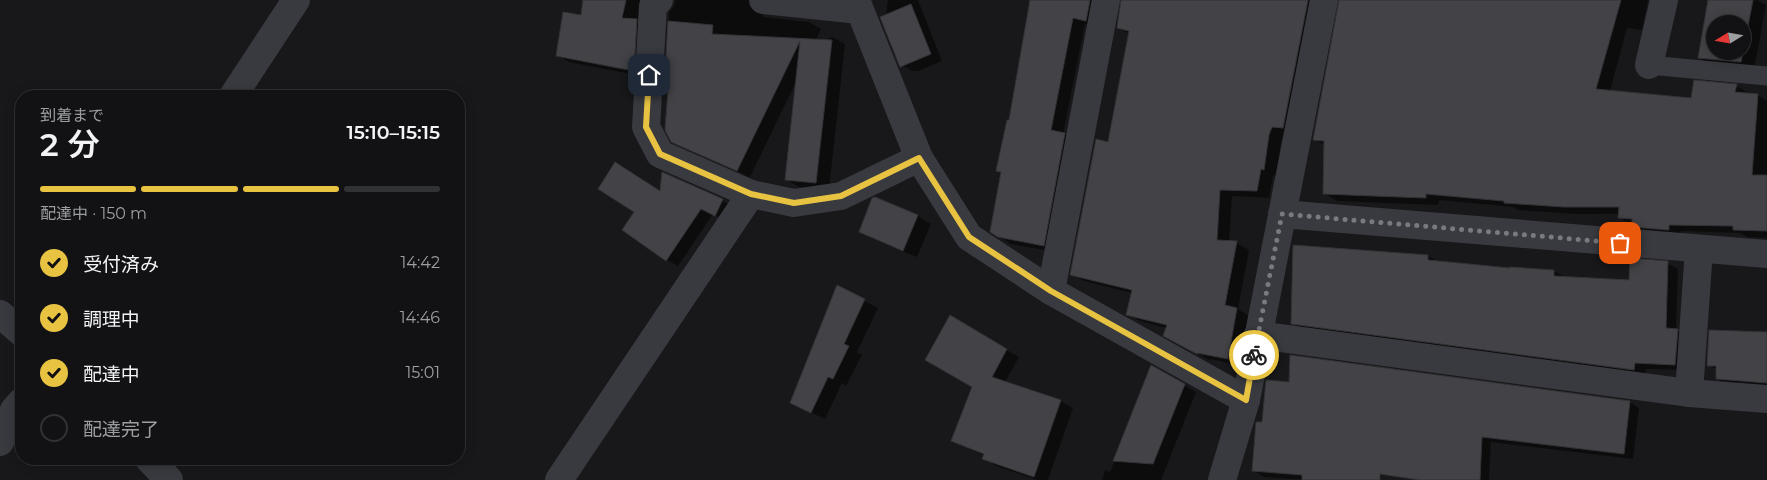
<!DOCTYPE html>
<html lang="ja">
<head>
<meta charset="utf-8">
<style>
  :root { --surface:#121214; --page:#1b1b1d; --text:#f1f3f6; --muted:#9c9ea0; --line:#313234; --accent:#e8c342 }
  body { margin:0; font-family:Montserrat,"Noto Sans JP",sans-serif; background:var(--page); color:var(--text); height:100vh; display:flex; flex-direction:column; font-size:19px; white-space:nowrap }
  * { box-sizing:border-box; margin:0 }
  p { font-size:16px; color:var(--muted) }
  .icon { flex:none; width:28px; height:28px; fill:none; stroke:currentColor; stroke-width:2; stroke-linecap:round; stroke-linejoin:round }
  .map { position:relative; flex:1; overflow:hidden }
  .side { position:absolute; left:15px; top:90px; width:450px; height:375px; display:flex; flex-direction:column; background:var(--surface); border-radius:20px; box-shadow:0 2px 12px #0003,0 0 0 1px var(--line) }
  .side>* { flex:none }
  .needle { width:32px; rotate:259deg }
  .fabs { position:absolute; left:1706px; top:15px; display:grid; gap:10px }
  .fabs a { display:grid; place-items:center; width:45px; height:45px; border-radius:50%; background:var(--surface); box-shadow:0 2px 12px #0003,0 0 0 1px var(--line); font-size:25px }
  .pin { position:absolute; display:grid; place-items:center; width:42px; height:42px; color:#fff; margin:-21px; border-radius:10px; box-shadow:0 2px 8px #0006 }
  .courier { position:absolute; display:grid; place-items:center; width:50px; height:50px; margin:-25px; border:4px solid #e8c342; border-radius:50%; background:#fff; color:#222; box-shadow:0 1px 6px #0007 }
  .overview em { font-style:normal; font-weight:600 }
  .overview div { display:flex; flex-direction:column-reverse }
  .overview { display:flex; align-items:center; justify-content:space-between; height:85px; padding:0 25px }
  h1 { font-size:32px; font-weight:600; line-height:38px }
  .bar { display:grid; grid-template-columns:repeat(4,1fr); gap:8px 5px; align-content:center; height:60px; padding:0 25px }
  .bar i { height:6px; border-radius:4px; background:var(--line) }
  .bar .on { background:var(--accent) }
  .bar p { grid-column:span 4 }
  ol { padding:0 25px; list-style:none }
  li { display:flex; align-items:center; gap:15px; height:55px }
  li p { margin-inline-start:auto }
  li .icon { padding:5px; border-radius:50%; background:var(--accent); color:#111; stroke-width:4 }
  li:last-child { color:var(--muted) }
  li i { width:28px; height:28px; border:2px solid var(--line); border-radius:50% }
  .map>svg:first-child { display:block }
</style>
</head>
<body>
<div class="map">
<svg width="1767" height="480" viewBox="0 0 1767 480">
  <rect width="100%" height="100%" fill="#18181a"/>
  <!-- shadow -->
  <g fill="#0007" fill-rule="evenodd">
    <path d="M585,0H657L646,77L569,62L557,55L582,17Z"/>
    <path d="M675,0H762L760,5L763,17L809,22L821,29L814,44L832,37L845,44L829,190L799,187L786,179L797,80L750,177L685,148L672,141L670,77L666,75L669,13L675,4Z"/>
    <path d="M888,0H918L942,61L918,71H912L900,64L886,15Z"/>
    <path d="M1035,0H1105L1098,27L1085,24L1063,134L1077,141L1056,252L1011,244L998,236L1002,173L998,170L1010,122Z"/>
    <path d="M1122,0H1317L1295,135L1284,133L1281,143L1276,176L1273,175L1269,198L1232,196L1229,242L1237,243L1249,250L1238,309L1249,316L1240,365L1210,359L1209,360L1164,335L1167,328L1140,321L1127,314L1132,293L1084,281L1071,274L1109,143L1130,34L1118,28Z"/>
    <path d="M1340,0H1648L1642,30L1627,28L1610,91L1692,99L1736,86L1749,93L1748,95H1758L1767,101V238L1747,237L1740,233L1681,231V237L1646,234L1619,217L1620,214H1577L1518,210L1513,207L1439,200L1438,205L1337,201L1324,193L1326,146L1314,139Z"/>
    <path d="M1710,0H1757L1766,5L1754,69L1712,65L1699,58ZM1715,24H1742V51H1715Z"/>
    <path d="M663,174L733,206L726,221L713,214L678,266L667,260Z"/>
    <path d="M875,198L918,216L931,224L917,257L873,239L860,231Z"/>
    <path d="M1428,256L1439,262L1511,270L1554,271L1565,277L1631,281L1667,263L1678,269L1676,330L1688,336L1686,370L1646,369L1645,375L1303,329L1292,323Z"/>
    <path d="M838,287L878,308L857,352L862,355L846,386L842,383L825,419L791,403Z"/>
    <path d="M950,317L1019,357L1005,382L1060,401L1073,408L1048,480H1037L996,466L984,458L985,456L952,440L974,386Z"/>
    <path d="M1767,333V389L1730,386L1717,379V370L1708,365Z"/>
    <path d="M1152,367L1196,392L1161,480H1102L1105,470L1110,472Z"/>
    <path d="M1393,375L1381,480H1307L1264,477L1253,470L1263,424L1291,383Z"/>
    <path d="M1432,375L1630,402L1639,408L1633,459L1491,442L1489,480H1424Z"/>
  </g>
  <!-- building -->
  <g fill="#434347" stroke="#333236" fill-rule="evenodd">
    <path d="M583,0H626L622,18L637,19L634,71L556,56L563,12L581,15Z"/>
    <path d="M1030,0H1090L1086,21L1073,18L1051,130L1065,133L1044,246L998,237L990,232L1001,172L996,171L1007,120H1009Z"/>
    <path d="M1121,0H1308L1283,128L1272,127L1269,135L1264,170L1261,169L1257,191L1220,190L1217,240L1237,241L1225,305L1237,308L1228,359L1197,353V354L1163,336L1167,325L1126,315L1132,290L1070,275L1096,139L1108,142L1129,31L1117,28Z"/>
    <path d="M1339,0H1621L1596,89L1691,98L1694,80L1737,84L1735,92L1758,94L1752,175H1767V231L1733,230V226L1669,225V230L1632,227V219L1618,218L1619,207H1564L1504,203V201L1426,194V198L1323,194L1324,141L1313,140Z"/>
    <path d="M1708,0H1753L1741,62L1698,58ZM1715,24H1742V51H1715Z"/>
    <path d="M911,4L931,54L900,67L880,17Z"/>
    <path d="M668,21L713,25L712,34L832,40L816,183L785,180L800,41L737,171L671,142L665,130L669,76L665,75Z"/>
    <path d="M615,162L660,191L662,172L723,199L715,216L701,209L666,261L622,230L634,212L598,189Z"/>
    <path d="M875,197L918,215L903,251L859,232L872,198Z"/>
    <path d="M1293,245L1428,255V260L1510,268V267L1554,270V276L1629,280L1630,258L1668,261L1666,328L1678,329L1675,365L1635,363L1634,370L1291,324Z"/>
    <path d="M837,285L865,299L844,344L849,346L833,379L828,377L811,413L790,403Z"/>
    <path d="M950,315L1007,349L992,377L1061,400L1034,477L982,459L984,454L951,441L972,387L925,360Z"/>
    <path d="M1709,330L1767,332V383L1716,379V366H1707Z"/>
    <path d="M1290,355L1630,401L1624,454L1482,437L1480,480H1420L1380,474V480H1302V475L1252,471L1256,422H1262L1266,380L1289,382Z"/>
    <path d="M1151,365L1185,384L1153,464L1113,461Z"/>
  </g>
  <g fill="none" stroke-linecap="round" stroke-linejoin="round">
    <!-- service -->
    <path stroke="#393a3f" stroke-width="19" d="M1649,65L1767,76"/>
    <!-- minor -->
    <g stroke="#393a3f" stroke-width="28">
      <path d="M659,0L653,6L646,127L660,154L751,194"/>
      <path d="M763,0L860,10"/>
      <path d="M856,0L919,158L969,237L1051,291L1246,400L1324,0"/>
      <path d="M1649,65L1664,0"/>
      <path d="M233,96L296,0"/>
      <path d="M1282,214L1767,254"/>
      <path d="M1051,291L1106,0"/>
      <path d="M0,314L21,332"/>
      <path d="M1258,335L1689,393L1767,399"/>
      <path d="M1689,393L1699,249"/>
      <path d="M0,442L14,410L21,402"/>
      <path d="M149,459L169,480"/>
      <path d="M559,480L751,194L794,203L841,196L919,158"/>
      <path d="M1222,480L1246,400"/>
    </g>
  </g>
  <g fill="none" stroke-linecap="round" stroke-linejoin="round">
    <!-- done -->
    <path stroke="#787a81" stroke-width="5" stroke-dasharray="0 9" d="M1254,355L1282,214L1620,243"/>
    <!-- route -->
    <path stroke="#e8c342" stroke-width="6" d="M649,75L646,127L660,154L751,194L794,203L841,196L919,158L969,237L1051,291L1246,400L1254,355"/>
  </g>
</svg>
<div class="fabs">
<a><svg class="needle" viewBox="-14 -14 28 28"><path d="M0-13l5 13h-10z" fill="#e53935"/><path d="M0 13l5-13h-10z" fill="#9c9ea0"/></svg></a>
</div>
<div class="pin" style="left:1620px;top:243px;background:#ea580c"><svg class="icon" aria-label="bag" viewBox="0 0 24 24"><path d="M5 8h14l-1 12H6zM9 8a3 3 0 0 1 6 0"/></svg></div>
<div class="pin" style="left:649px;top:75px;background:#1f2937"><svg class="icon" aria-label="home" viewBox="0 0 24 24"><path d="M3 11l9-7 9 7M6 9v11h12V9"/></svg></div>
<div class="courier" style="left:1254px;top:355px"><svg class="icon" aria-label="bike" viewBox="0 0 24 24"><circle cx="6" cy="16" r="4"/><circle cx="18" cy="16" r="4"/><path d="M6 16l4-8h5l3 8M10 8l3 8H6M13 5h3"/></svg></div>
<section class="side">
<div class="overview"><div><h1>2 分</h1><p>到着まで</p></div><em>15:10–15:15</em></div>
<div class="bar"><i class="on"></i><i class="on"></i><i class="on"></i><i></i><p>配達中 · 150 m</p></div>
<ol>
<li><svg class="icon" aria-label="check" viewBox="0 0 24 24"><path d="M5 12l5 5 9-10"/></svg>受付済み<p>14:42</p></li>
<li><svg class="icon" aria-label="check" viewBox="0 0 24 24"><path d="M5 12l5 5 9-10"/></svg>調理中<p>14:46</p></li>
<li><svg class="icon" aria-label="check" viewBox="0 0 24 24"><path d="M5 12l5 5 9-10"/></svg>配達中<p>15:01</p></li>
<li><i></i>配達完了</li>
</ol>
</section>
</div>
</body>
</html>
